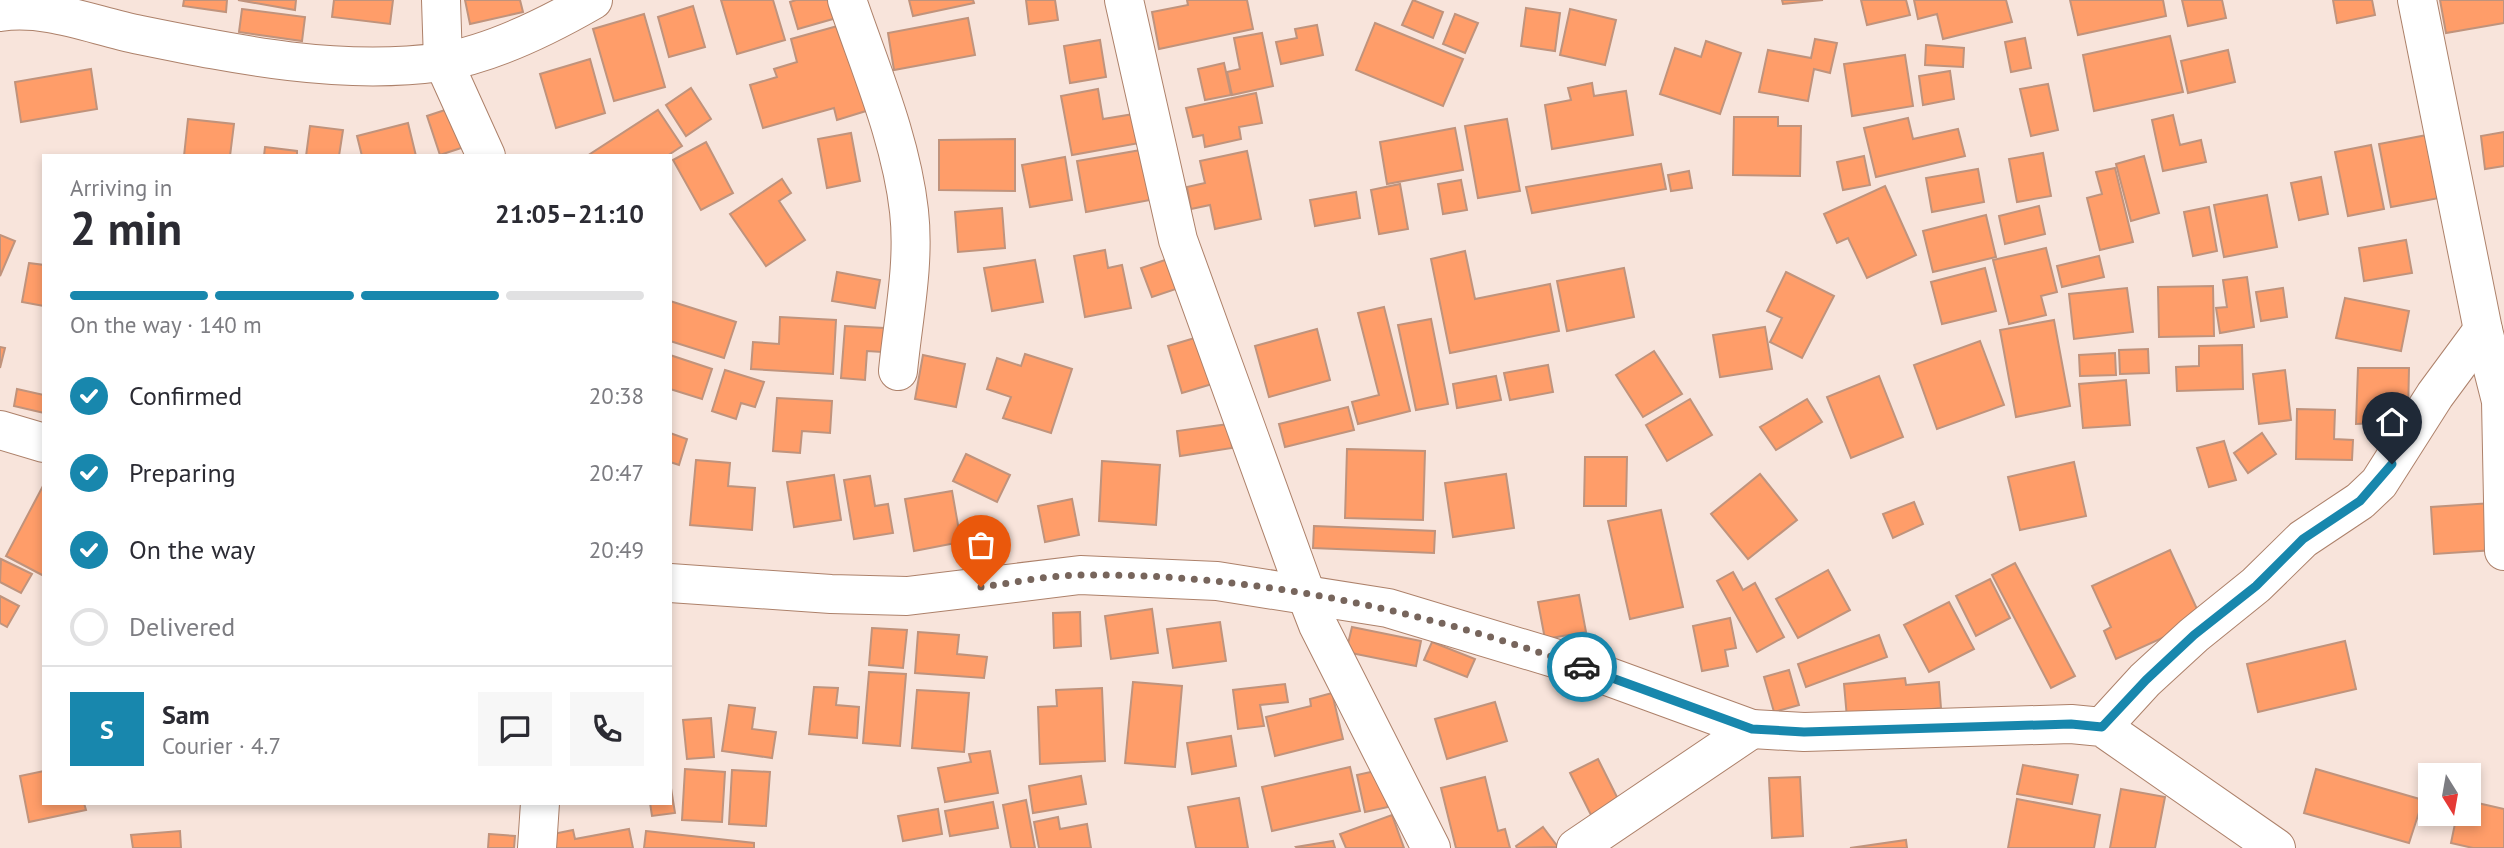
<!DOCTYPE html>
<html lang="en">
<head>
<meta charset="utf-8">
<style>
  :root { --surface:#fff; --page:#f7f7f7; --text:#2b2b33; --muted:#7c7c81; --line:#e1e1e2; --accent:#1887ad }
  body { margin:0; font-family:"PT Sans",sans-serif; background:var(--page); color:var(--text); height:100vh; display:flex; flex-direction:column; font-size:26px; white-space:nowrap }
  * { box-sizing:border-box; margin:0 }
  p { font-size:23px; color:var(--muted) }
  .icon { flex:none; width:38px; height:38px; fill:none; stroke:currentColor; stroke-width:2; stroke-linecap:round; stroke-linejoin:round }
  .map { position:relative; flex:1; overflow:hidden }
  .drawer { position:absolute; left:42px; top:154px; width:630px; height:651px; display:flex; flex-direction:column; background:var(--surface); border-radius:0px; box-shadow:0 4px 10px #0003 }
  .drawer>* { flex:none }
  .needle { width:46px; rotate:169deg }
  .controls { position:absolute; left:2418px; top:763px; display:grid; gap:14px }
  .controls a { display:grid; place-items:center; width:63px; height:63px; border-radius:0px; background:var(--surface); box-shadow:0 4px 10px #0003; font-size:35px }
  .pin { position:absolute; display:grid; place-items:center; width:60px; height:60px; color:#fff; margin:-72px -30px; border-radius:50% 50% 50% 0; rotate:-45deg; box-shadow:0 0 7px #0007 }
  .pin .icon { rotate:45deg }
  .courier { position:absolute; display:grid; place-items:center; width:70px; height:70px; margin:-35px; border:5px solid #1887ad; border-radius:50%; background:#fff; color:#222; box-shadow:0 2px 9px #0007 }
  .headline em { font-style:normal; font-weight:600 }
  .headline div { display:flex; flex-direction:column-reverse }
  .headline { display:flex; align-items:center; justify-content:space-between; height:119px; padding:0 28px }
  h1 { font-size:46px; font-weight:600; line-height:52px }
  .bar { display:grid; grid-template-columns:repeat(4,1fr); gap:10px 7px; align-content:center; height:84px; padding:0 28px }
  .bar i { height:9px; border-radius:5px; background:var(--line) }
  .bar .active { background:var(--accent) }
  .bar p { grid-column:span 4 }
  .line { display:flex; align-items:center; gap:18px; padding:0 28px; border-top:2px solid var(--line) }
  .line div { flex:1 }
  .round { display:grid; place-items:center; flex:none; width:74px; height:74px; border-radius:0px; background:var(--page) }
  ol { padding:0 28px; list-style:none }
  li { display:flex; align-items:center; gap:21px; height:77px }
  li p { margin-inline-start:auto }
  li .icon { padding:7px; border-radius:50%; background:var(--accent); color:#fff; stroke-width:4 }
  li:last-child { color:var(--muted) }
  li i { width:38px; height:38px; border:4px solid var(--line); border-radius:50% }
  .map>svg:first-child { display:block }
</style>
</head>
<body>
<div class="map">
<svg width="2504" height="848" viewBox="0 0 2504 848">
  <rect width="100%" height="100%" fill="#f8e4db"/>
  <!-- building -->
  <g fill="#ff9d69" stroke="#c0937c" stroke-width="2">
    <path d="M184,0H227L226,12L183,6Z"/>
    <path d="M238,0H296L295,10Z"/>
    <path d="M334,0H393L390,24L332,17Z"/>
    <path d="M465,0H520L523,12L470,24Z"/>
    <path d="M721,0H773L785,40L737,54Z"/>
    <path d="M796,0H835L840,17L798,29L790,2Z"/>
    <path d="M909,0H973L974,3L913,16Z"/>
    <path d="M1026,0H1055L1058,20L1029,24Z"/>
    <path d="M1187,0H1247L1253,29L1159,49L1152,12L1188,5Z"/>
    <path d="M1413,0L1443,12L1433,38L1402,25Z"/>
    <path d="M1782,0H1823L1783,4Z"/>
    <path d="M1861,0H1906L1910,15L1867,25Z"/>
    <path d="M1914,0H2006L2012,22L1943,39L1937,14L1918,19Z"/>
    <path d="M2070,0H2163L2166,16L2078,35Z"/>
    <path d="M2182,0H2222L2226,18L2188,26Z"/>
    <path d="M2333,0H2372L2375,15L2337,23Z"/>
    <path d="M2440,0H2504V23L2446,33Z"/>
    <path d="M693,6L705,47L669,57L658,17Z"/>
    <path d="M1526,8L1560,13L1555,51L1521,46Z"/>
    <path d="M242,9L305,17L302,41L239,32Z"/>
    <path d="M1570,9L1616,20L1605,65L1560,55Z"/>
    <path d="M644,14L665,87L614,101L593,29Z"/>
    <path d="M1455,14L1478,23L1465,53L1443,44Z"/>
    <path d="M968,18L975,55L894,70L888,33Z"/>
    <path d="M1375,23L1463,59L1443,106L1356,70Z"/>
    <path d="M841,25L866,111L837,120L834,108L763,128L750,85L777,77L774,69L797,62L791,39Z"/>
    <path d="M1317,25L1323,55L1281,64L1276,42L1297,38L1295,29Z"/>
    <path d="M1262,33L1273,86L1232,95L1227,72L1240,69L1234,38Z"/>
    <path d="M2170,36L2183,92L2094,111L2083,55Z"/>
    <path d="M2025,38L2031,68L2011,72L2005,42Z"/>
    <path d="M1815,39L1837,43L1830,73L1814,69L1808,101L1759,92L1768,50L1811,58Z"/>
    <path d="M1100,40L1106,77L1070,83L1064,46Z"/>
    <path d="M1706,41L1741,53L1720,114L1660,94L1675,48L1701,57Z"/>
    <path d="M1926,45L1964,48L1963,67L1925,65Z"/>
    <path d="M2228,50L2235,82L2188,93L2181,61Z"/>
    <path d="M1905,55L1913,106L1852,116L1844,64Z"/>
    <path d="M590,59L605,113L556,128L540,74Z"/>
    <path d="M1224,63L1231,95L1205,100L1198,69Z"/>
    <path d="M91,69L97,109L21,122L15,82Z"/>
    <path d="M1950,71L1954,99L1923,105L1919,76Z"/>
    <path d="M1592,83L1594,96L1626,91L1633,135L1552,149L1545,105L1571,100L1568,88Z"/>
    <path d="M2048,84L2058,130L2031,136L2020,89Z"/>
    <path d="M691,88L711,119L686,136L666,105Z"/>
    <path d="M1098,89L1103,119L1140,113L1145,142L1072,155L1061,96Z"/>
    <path d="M1256,93L1262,123L1239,127L1241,139L1205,147L1203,135L1193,137L1186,108Z"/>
    <path d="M451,108L464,147L440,155L427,116Z"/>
    <path d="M658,110L682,146L667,156H587Z"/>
    <path d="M2173,115L2180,145L2201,140L2206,162L2163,171L2152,120Z"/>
    <path d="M1734,117H1778V126H1801L1800,176L1733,175Z"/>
    <path d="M1908,118L1913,139L1958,129L1965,156L1876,177L1864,128Z"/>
    <path d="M188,119L234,124L230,156H184Z"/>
    <path d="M1507,119L1520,191L1478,198L1465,126Z"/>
    <path d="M408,123L416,156H362L357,136Z"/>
    <path d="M310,126L343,130L339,156H306Z"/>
    <path d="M1455,128L1463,170L1387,184L1380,142Z"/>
    <path d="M2504,132V166L2485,169L2481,136Z"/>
    <path d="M851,133L860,181L827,188L818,139Z"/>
    <path d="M2427,135L2439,198L2391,207L2379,144Z"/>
    <path d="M1015,139V191L939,190V140Z"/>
    <path d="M706,142L733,193L701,210L673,160Z"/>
    <path d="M2371,145L2384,209L2348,216L2335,152Z"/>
    <path d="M265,147L297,151V156H264Z"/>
    <path d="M1141,150L1150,200L1086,212L1077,161Z"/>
    <path d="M1247,151L1261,219L1215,229L1210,205L1191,209L1187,187L1205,183L1200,161Z"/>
    <path d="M2043,153L2051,196L2017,202L2009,159Z"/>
    <path d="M1864,156L1870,185L1843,190L1837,162Z"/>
    <path d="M2144,156L2159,213L2131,221L2116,164Z"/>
    <path d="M1065,157L1072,200L1030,207L1022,165Z"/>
    <path d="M1661,164L1666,189L1532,213L1526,187Z"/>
    <path d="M2115,168L2133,242L2100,250L2087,198L2102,194L2096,172Z"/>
    <path d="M1978,169L1984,202L1932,212L1926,178Z"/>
    <path d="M1689,171L1692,188L1671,191L1668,175Z"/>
    <path d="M2321,177L2328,214L2299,220L2291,183Z"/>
    <path d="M782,179L791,193L779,201L805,240L766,266L730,214Z"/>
    <path d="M1461,180L1467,210L1443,214L1438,184Z"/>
    <path d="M1400,184L1408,229L1379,234L1371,190Z"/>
    <path d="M1885,186L1916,255L1867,278L1848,238L1837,243L1824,214Z"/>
    <path d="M1356,192L1360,218L1315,226L1310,200Z"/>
    <path d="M2267,195L2277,247L2224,257L2214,205Z"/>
    <path d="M2039,206L2045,234L2005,244L1999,216Z"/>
    <path d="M2209,207L2217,251L2193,256L2184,212Z"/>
    <path d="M1002,208L1005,248L958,252L955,212Z"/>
    <path d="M1986,215L1996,257L1933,272L1923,231Z"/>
    <path d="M0,235L15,241L0,276Z"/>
    <path d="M2406,240L2412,273L2364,281L2359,248Z"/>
    <path d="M2046,248L2057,292L2041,296L2046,315L2009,324L1993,260Z"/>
    <path d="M1105,250L1108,268L1122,265L1131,308L1085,317L1074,256Z"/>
    <path d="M1465,251L1475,299L1550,284L1559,331L1450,353L1431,259Z"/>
    <path d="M2099,256L2104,277L2062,287L2057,266Z"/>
    <path d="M1168,259L1179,288L1152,297L1141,268Z"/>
    <path d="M1035,260L1043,302L992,311L984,268Z"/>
    <path d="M29,263L44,265V306L22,302Z"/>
    <path d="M1624,268L1634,317L1567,331L1557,281Z"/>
    <path d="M1985,268L1996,311L1942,324L1931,282Z"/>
    <path d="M837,272L880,280L875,308L832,301Z"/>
    <path d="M1786,272L1834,296L1802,358L1770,342L1782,318L1767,311Z"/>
    <path d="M2247,277L2254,327L2220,333L2216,308L2227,307L2223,280Z"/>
    <path d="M2213,286L2214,336L2159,337L2158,287Z"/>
    <path d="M2127,288L2133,332L2074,339L2069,294Z"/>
    <path d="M2283,288L2287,317L2261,321L2256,292Z"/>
    <path d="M2345,298L2409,311L2401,351L2336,338Z"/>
    <path d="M670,301L736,322L724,358L670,341Z"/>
    <path d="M1384,307L1410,411L1358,424L1352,402L1379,395L1358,313Z"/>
    <path d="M780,317L836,320L833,374L751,369L753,342L779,344Z"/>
    <path d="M1431,319L1448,404L1416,410L1398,325Z"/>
    <path d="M2054,320L2070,406L2016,417L2000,330Z"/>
    <path d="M845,326L884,328L882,352L867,351L865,380L841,378Z"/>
    <path d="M1765,327L1772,369L1720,377L1713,335Z"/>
    <path d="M1317,329L1330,380L1269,397L1255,346Z"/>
    <path d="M1198,337L1212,384L1182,393L1168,346Z"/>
    <path d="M1980,341L2004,405L1937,429L1914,365Z"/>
    <path d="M2242,345L2243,389L2177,391L2176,367L2199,366V346Z"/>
    <path d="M0,347L5,348L0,368Z"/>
    <path d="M2148,349L2149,373L2120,374L2119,350Z"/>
    <path d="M1654,351L1682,394L1643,417L1616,375Z"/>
    <path d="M2115,353L2116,375L2080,376L2079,355Z"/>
    <path d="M1025,354L1072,369L1051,433L1003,418L1011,397L987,389L997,358L1021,366Z"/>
    <path d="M670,355L712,369L702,399L670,389Z"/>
    <path d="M923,355L965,364L956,407L915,399Z"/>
    <path d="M1548,365L1553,392L1510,400L1504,373Z"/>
    <path d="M2358,368H2409L2408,415H2376V423L2356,424Z"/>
    <path d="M725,370L764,382L755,407L741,403L736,419L712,411Z"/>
    <path d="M2285,370L2291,420L2259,424L2253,374Z"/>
    <path d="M1496,376L1501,400L1457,408L1453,384Z"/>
    <path d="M1879,376L1903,437L1851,458L1827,397Z"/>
    <path d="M2126,380L2130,425L2083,428L2079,384Z"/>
    <path d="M17,389L44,395V413L14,406Z"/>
    <path d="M777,398L832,401L830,433L802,431L800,453L773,451Z"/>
    <path d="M1690,399L1712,435L1667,461L1646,425Z"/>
    <path d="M1807,399L1822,422L1776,450L1760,427Z"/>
    <path d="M1348,407L1354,430L1285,447L1279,424Z"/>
    <path d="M2297,409L2335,410L2334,439L2353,440L2352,460L2296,459Z"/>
    <path d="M1229,424L1232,448L1180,456L1177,431Z"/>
    <path d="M670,433L687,439L679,465L670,462Z"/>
    <path d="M2262,433L2276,454L2248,473L2234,453Z"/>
    <path d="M2224,441L2236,480L2209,487L2197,448Z"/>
    <path d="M1347,449L1425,451L1423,520L1345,518Z"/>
    <path d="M966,454L1010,475L997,502L953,481Z"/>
    <path d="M1585,457H1627L1626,506H1584Z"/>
    <path d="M696,460L730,463L728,486L755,488L752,530L690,525Z"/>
    <path d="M1102,461L1160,465L1156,525L1099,521Z"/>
    <path d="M2074,462L2086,516L2020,530L2008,477Z"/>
    <path d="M1506,474L1514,528L1453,537L1445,483Z"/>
    <path d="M1760,474L1797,520L1748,559L1711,514Z"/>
    <path d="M834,475L841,520L794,527L787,482Z"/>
    <path d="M870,476L875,506L888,504L893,533L854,539L844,480Z"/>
    <path d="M44,484V576L6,556Z"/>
    <path d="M952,491L961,542L914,551L905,499Z"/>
    <path d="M1072,499L1079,535L1045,542L1038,506Z"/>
    <path d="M1914,502L1923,524L1893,538L1883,514Z"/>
    <path d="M2492,503L2495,550L2434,554L2431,507Z"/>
    <path d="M1661,510L1683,607L1630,619L1608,521Z"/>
    <path d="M1314,526L1435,531L1434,553L1313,548Z"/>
    <path d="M2170,550L2202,620L2116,659L2104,631L2111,627L2092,586Z"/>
    <path d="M1,559L32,574L21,593L0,582Z"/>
    <path d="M2015,563L2075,676L2051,688L1992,575Z"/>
    <path d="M1828,570L1850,610L1798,638L1776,599Z"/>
    <path d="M1733,572L1743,590L1755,583L1784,637L1757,652L1717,581Z"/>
    <path d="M1990,579L2010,618L1976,636L1956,596Z"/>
    <path d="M1579,595L1586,632L1545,639L1538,602Z"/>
    <path d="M0,596L19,606L7,627L0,623Z"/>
    <path d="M1949,602L1974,649L1929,672L1904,625Z"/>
    <path d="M1152,609L1158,653L1111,659L1105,616Z"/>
    <path d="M1080,612L1081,646L1054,648L1053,613Z"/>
    <path d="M1730,618L1736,648L1725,650L1728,666L1702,671L1693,626Z"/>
    <path d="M1220,622L1226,661L1173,668L1167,629Z"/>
    <path d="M1352,627L1421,641L1416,666L1346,652Z"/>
    <path d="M872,628L907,630L903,668L869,665Z"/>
    <path d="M918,632L959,635L957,654L987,657L984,678L915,673Z"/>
    <path d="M1879,635L1887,657L1806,687L1798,664Z"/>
    <path d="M2345,641L2356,689L2258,712L2247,664Z"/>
    <path d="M1432,642L1475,659L1467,677L1424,660Z"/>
    <path d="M1789,670L1799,705L1774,712L1764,677Z"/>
    <path d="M869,672L906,674L900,746L863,743Z"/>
    <path d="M1905,678L1906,685L1939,682L1941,708L1847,718L1844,684Z"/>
    <path d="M1133,682L1182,686L1175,767L1125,763Z"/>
    <path d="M1285,684L1288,702L1260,705L1264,726L1238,729L1233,690Z"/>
    <path d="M814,687L838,688L836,705L859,707L857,738L809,734Z"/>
    <path d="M1102,688L1105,761L1040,764L1038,707L1057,706L1056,690Z"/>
    <path d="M917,690L969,693L964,752L912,748Z"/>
    <path d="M1332,693L1343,739L1275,756L1266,717L1311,706L1310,699Z"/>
    <path d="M1495,702L1507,741L1447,759L1435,719Z"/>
    <path d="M729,705L755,708L752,729L776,732L772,758L722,751Z"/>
    <path d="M711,718L714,757L687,759L683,720Z"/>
    <path d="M1231,736L1236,766L1192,774L1187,743Z"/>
    <path d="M990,751L998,793L945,802L938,768L971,762L969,754Z"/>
    <path d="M1598,759L1619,801L1591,815L1570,773Z"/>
    <path d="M2023,765L2078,775L2072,804L2017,794Z"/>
    <path d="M1350,767L1360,811L1272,831L1262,787Z"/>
    <path d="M685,769L725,772L722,822L682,820Z"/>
    <path d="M2316,769L2423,800L2409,843L2304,813Z"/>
    <path d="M732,770L770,772L766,826L729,824Z"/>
    <path d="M1380,770L1388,807L1365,812L1357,775Z"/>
    <path d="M44,771V803H84L86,810L29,822L20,776Z"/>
    <path d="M1081,776L1086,804L1033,813L1029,786Z"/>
    <path d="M1485,777L1498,831L1505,829L1510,848H1456L1441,788Z"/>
    <path d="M1800,777L1803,836L1772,838L1769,778Z"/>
    <path d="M670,782L675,813L652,816L650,803H670Z"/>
    <path d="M2121,789L2165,797L2155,848H2110Z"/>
    <path d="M1239,798L1248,848H1196L1188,807Z"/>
    <path d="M2017,799L2100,815L2094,848H2008Z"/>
    <path d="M1026,800L1035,848H1011L1003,805Z"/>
    <path d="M2469,801L2504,809V848H2473L2451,843L2457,814H2469Z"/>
    <path d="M993,802L998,828L950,836L945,811Z"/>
    <path d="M938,809L942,834L903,841L898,816Z"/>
    <path d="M1392,815L1404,848H1346L1340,834Z"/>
    <path d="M1058,817L1060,829L1087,824L1091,848H1039L1034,822Z"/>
    <path d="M1543,827L1558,847L1517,848L1516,846Z"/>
    <path d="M629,829L633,848H555L553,834L573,830L575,839Z"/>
    <path d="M180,831L181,848H133L131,835Z"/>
    <path d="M646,831L754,843V848H644Z"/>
    <path d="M489,834L515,836L514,848H488Z"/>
    <path d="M1906,840L1907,848H1850Z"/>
    <path d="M1333,841L1335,848H1297L1296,847Z"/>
  </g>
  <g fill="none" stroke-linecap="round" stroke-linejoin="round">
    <defs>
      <g id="minor">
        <path d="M441,0L443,61L486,156"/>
        <path d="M847,0C870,68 901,139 909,211C915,264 903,319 898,371"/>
        <path d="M1124,0L1178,240L1306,594L1318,625L1431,848"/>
        <path d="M2417,0L2483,330L2501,401L2504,551"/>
        <path d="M0,12C48,5 94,26 140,35C238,55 341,76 441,62C492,54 548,26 593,0"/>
        <path d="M0,430L44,443"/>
        <path d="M670,583L831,594L907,596L1080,575L1217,581L1388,608L1574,664L1752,729L1804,732L2071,724L2102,727L2276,848"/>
        <path d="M2102,727L2145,680L2194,635L2256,585L2303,539L2360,501L2379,483L2435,395L2483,330"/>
        <path d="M537,848L540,803"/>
        <path d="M1576,848L1752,729"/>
      </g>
    </defs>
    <!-- minor casing -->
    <use href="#minor" stroke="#ad816a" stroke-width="40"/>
    <!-- minor -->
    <use href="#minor" stroke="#fff" stroke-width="38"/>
  </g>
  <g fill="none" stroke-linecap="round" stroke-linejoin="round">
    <!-- done -->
    <path stroke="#77655c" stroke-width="7" stroke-dasharray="0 12.6" d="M981,587C1014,583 1048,575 1082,575C1252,573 1422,610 1582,667"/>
    <!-- route -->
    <path stroke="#1887ad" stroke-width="9" d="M1582,667L1752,729L1804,732L2071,724L2102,727L2146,680L2194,635L2256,586L2303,539L2360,501L2392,464"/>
  </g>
</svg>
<div class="controls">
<a><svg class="needle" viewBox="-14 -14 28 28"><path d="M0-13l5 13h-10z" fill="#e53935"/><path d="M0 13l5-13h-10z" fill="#7c7c81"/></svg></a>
</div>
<div class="pin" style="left:981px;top:587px;background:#ea580c"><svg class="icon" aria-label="bag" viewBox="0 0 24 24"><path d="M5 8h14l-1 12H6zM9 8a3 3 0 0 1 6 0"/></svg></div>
<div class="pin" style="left:2392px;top:464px;background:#1f2937"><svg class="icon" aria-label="home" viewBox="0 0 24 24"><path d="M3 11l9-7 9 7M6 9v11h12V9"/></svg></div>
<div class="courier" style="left:1582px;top:667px"><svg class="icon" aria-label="car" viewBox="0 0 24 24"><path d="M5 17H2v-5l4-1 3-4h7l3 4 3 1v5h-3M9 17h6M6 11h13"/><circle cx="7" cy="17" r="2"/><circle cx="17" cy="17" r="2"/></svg></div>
<section class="drawer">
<div class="headline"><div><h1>2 min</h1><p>Arriving in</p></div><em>21:05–21:10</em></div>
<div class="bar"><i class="active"></i><i class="active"></i><i class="active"></i><i></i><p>On the way · 140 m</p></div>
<ol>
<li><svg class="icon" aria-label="check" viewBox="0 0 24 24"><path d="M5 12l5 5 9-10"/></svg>Confirmed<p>20:38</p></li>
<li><svg class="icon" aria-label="check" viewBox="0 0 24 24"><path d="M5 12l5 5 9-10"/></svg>Preparing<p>20:47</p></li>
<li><svg class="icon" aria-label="check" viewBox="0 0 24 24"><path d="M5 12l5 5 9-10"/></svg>On the way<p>20:49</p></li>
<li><i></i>Delivered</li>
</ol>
<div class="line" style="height:126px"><b class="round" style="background:var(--accent);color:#fff">S</b><div><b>Sam</b><p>Courier · 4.7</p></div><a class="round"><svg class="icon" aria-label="chat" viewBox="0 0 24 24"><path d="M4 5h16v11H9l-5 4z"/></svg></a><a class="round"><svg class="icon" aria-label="phone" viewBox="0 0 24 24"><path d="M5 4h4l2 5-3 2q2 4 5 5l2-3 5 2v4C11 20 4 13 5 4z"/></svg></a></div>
</section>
</div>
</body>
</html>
